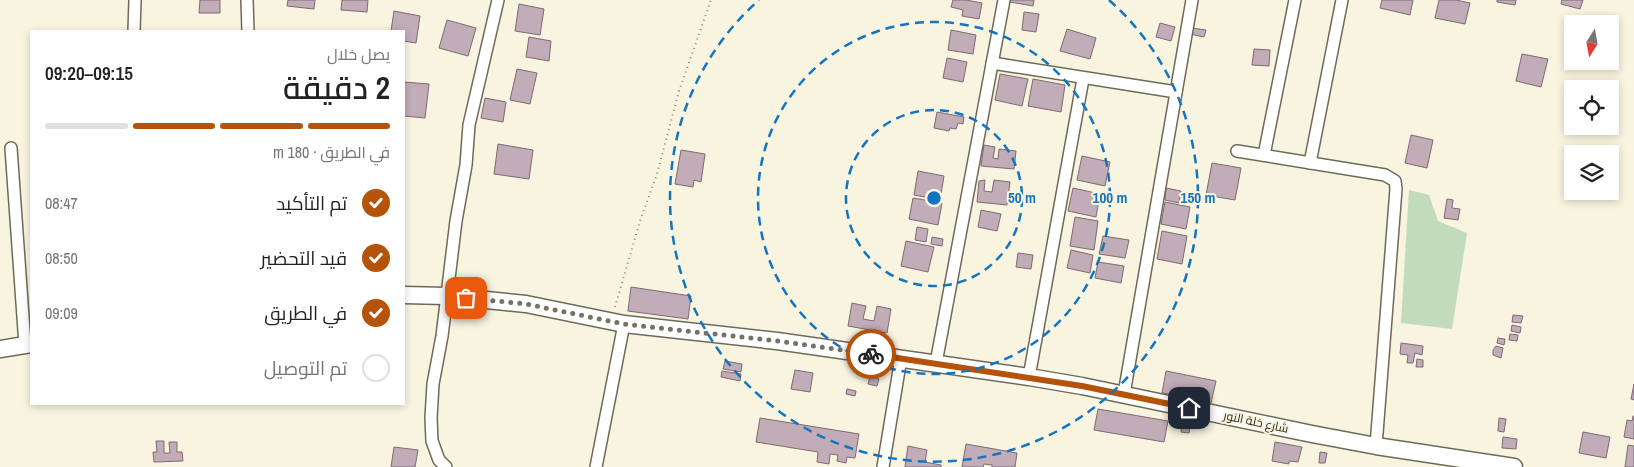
<!DOCTYPE html>
<html lang="ar">
<head>
<meta charset="utf-8">
<style>
  :root { --surface:#fff; --page:#f2f2f2; --text:#222; --muted:#767676; --line:#e0e0e0; --accent:#b45309 }
  body { margin:0; font-family:"Archivo Narrow",Cairo,sans-serif; background:var(--page); color:var(--text); direction:rtl; height:100vh; display:flex; flex-direction:column; font-size:19px; white-space:nowrap }
  * { box-sizing:border-box; margin:0 }
  p { font-size:16px; color:var(--muted) }
  .icon { flex:none; width:28px; height:28px; fill:none; stroke:currentColor; stroke-width:2; stroke-linecap:round; stroke-linejoin:round }
  .map { position:relative; flex:1; overflow:hidden; direction:ltr }
  .drawer { position:absolute; left:30px; top:30px; width:375px; height:375px; display:flex; flex-direction:column; background:var(--surface); border-radius:0px; box-shadow:0 2px 8px #0003; direction:rtl }
  .drawer>* { flex:none }
  .needle { width:32px; rotate:191deg }
  .fabs { position:absolute; left:1564px; top:15px; display:grid; gap:10px }
  .fabs a { display:grid; place-items:center; width:55px; height:55px; border-radius:0px; background:var(--surface); box-shadow:0 2px 8px #0003; font-size:25px }
  .pin { position:absolute; display:grid; place-items:center; width:42px; height:42px; color:#fff; margin:-21px; border-radius:10px; box-shadow:0 2px 8px #0006 }
  .courier { position:absolute; display:grid; place-items:center; width:50px; height:50px; margin:-25px; border:4px solid #b45309; border-radius:50%; background:#fff; color:#222; box-shadow:0 1px 6px #0007 }
  .headline em { font-style:normal; font-weight:600 }
  .headline div { display:flex; flex-direction:column-reverse }
  .headline { display:flex; align-items:center; justify-content:space-between; height:85px; padding:0 15px }
  h1 { font-size:32px; font-weight:600; line-height:38px }
  .bar { display:grid; grid-template-columns:repeat(4,1fr); gap:8px 5px; align-content:center; height:60px; padding:0 15px }
  .bar i { height:6px; border-radius:4px; background:var(--line) }
  .bar .active { background:var(--accent) }
  .bar p { grid-column:span 4 }
  ol { padding:0 15px; list-style:none }
  li { display:flex; align-items:center; gap:15px; height:55px }
  li p { margin-inline-start:auto }
  li .icon { padding:5px; border-radius:50%; background:var(--accent); color:#fff; stroke-width:4 }
  li:last-child { color:var(--muted) }
  li i { width:28px; height:28px; border:2px solid var(--line); border-radius:50% }
  .map>svg:first-child { display:block }
</style>
</head>
<body>
<div class="map">
<svg width="1634" height="467" viewBox="0 0 1634 467">
  <rect width="100%" height="100%" fill="#f8f4df"/>
  <!-- green -->
  <path fill="#c2dbbb" d="M1409,190L1429,195L1438,221L1467,233L1452,329L1401,323Z"/>
  <!-- building -->
  <g fill="#c1acb7" stroke="#7d6a74">
    <path d="M200,0H220V13H199Z"/>
    <path d="M288,0H315L314,9L287,6Z"/>
    <path d="M342,0H368L367,12L341,10Z"/>
    <path d="M953,0H966L982,3L979,19L962,16L963,10L951,7Z"/>
    <path d="M1010,0H1034L1033,6L1010,2Z"/>
    <path d="M1382,0H1413L1410,15L1380,8Z"/>
    <path d="M1439,0H1456L1470,3L1465,24L1435,18Z"/>
    <path d="M1497,0H1516L1515,5L1497,2Z"/>
    <path d="M1562,0H1583L1580,9L1561,4Z"/>
    <path d="M519,4L544,9L540,35L515,31Z"/>
    <path d="M394,11L420,16L416,43L404,41V31H391Z"/>
    <path d="M1024,12L1039,14L1036,32L1022,30Z"/>
    <path d="M447,20L476,28L468,56L439,48Z"/>
    <path d="M1160,23L1175,27L1171,41L1156,37Z"/>
    <path d="M1191,28L1206,30L1204,37L1190,34Z"/>
    <path d="M1067,29L1096,38L1090,59L1060,51Z"/>
    <path d="M951,30L976,35L973,54L948,50Z"/>
    <path d="M529,37L551,41L549,61L526,57Z"/>
    <path d="M1254,49L1270,50L1269,66L1252,65Z"/>
    <path d="M1522,54L1548,59L1541,87L1516,81Z"/>
    <path d="M947,58L967,62L963,82L943,78Z"/>
    <path d="M517,69L537,73L530,104L510,100Z"/>
    <path d="M1000,74L1028,79L1022,106L995,100Z"/>
    <path d="M1033,79L1065,85L1061,112L1028,106Z"/>
    <path d="M404,82L429,84L425,118L404,116Z"/>
    <path d="M485,98L506,102L503,122L481,118Z"/>
    <path d="M937,112L964,117L963,124L958,123L956,129L950,128L949,131L934,128Z"/>
    <path d="M1411,135L1433,140L1427,168L1405,163Z"/>
    <path d="M498,144L533,150L529,179L494,174Z"/>
    <path d="M984,145L995,147L993,158L998,159L999,149L1016,151L1014,169L981,166Z"/>
    <path d="M681,150L705,154L701,182L694,180L693,187L675,184Z"/>
    <path d="M1082,156L1110,162L1105,186L1077,180Z"/>
    <path d="M1212,163L1241,168L1235,200L1206,195Z"/>
    <path d="M918,171L944,176L940,200L914,195Z"/>
    <path d="M985,180L984,191L992,192L994,180L1010,182L1007,205L977,202L979,181Z"/>
    <path d="M1073,188L1100,194L1096,217L1068,211Z"/>
    <path d="M1166,188L1181,191L1179,203L1165,200Z"/>
    <path d="M913,198L942,203L938,225L909,219Z"/>
    <path d="M1447,199L1453,200L1452,208L1460,209L1458,220L1444,218Z"/>
    <path d="M1165,202L1190,207L1186,229L1161,224Z"/>
    <path d="M981,210L1001,214L997,231L978,227Z"/>
    <path d="M1075,217L1098,221L1094,250L1070,246Z"/>
    <path d="M917,227L928,229L926,242L915,240Z"/>
    <path d="M1162,231L1187,236L1182,264L1157,259Z"/>
    <path d="M1103,236L1129,240L1125,258L1099,254Z"/>
    <path d="M932,237L943,239L942,246L931,244Z"/>
    <path d="M906,241L934,247L928,272L901,266Z"/>
    <path d="M1071,250L1093,255L1090,273L1067,268Z"/>
    <path d="M1018,253L1033,255L1031,269L1016,267Z"/>
    <path d="M1098,262L1124,266L1121,283L1095,278Z"/>
    <path d="M631,287L691,296L688,319L628,311Z"/>
    <path d="M852,303L866,306L863,319L874,321L877,306L891,309L887,333L848,326Z"/>
    <path d="M1513,315L1523,316L1521,323L1512,322Z"/>
    <path d="M1512,325L1521,327L1520,333L1511,331Z"/>
    <path d="M1510,334L1518,335L1517,341L1509,340Z"/>
    <path d="M1498,338L1505,339L1504,345L1497,343Z"/>
    <path d="M1401,343L1423,346L1422,355L1415,353L1413,363H1407L1408,355L1400,354Z"/>
    <path d="M1496,346L1503,348L1501,358L1493,355V350Z"/>
    <path d="M1417,359L1423,360V367H1416Z"/>
    <path d="M725,361L742,364L741,372L723,369Z"/>
    <path d="M795,370L813,373L810,392L791,389Z"/>
    <path d="M722,371L741,374L740,381L721,377Z"/>
    <path d="M1166,371L1216,381L1211,403L1162,393Z"/>
    <path d="M870,377L879,379L877,386L868,384Z"/>
    <path d="M1634,384V400L1631,399Z"/>
    <path d="M847,389L856,391L855,396L846,394Z"/>
    <path d="M1098,409L1168,421L1164,442L1094,430Z"/>
    <path d="M1633,416H1634V439L1624,437L1627,420L1632,421Z"/>
    <path d="M760,418L859,434L855,458L847,457L846,463L837,461L838,455L830,454L829,464L817,462L818,452L756,442Z"/>
    <path d="M1499,418L1506,419L1504,432L1498,431Z"/>
    <path d="M1182,424L1190,425L1189,433L1181,432Z"/>
    <path d="M1583,432L1610,437L1606,458L1579,453Z"/>
    <path d="M1503,437L1517,439L1516,449L1502,448Z"/>
    <path d="M156,441H164V453H170L169,442H177V452H182L183,461L154,462L153,452H157Z"/>
    <path d="M1275,442L1302,447L1298,462L1289,461V464L1272,461Z"/>
    <path d="M966,444L1017,453L1015,467H992V465L984,464L983,467H962Z"/>
    <path d="M1628,445L1634,446V467H1625Z"/>
    <path d="M908,446L927,450L925,462L941,465V467H905Z"/>
    <path d="M394,447L418,450L415,467H391Z"/>
    <path d="M1320,452L1327,453L1325,463H1319Z"/>
  </g>
  <g fill="none" stroke-linecap="round" stroke-linejoin="round">
    <defs>
      <g id="street">
        <path d="M247,0L248,31"/>
        <path d="M134,31L135,0"/>
        <path d="M992,63L1176,92"/>
        <path d="M11,148L25,345"/>
        <path d="M1237,151L1385,175L1395,181L1396,189L1376,446"/>
        <path d="M1264,155L1295,0"/>
        <path d="M1310,163L1342,0"/>
        <path d="M936,363L1004,0"/>
        <path d="M1029,377L1083,79"/>
        <path d="M1124,394L1192,0"/>
        <path d="M446,467L439,460L432,441L431,418L433,384L442,336L456,221L466,165L469,125L498,0"/>
        <path d="M596,467L624,324"/>
        <path d="M883,467L901,358"/>
      </g>
      <g id="secondary">
        <path d="M404,295L446,296L526,304L624,324L777,341L1029,377L1082,386L1312,434L1376,446L1514,467"/>
        <path d="M0,349L31,344"/>
      </g>
    </defs>
    <!-- street casing -->
    <use href="#street" stroke="#6d6a57" stroke-width="14"/>
    <!-- secondary casing -->
    <use href="#secondary" stroke="#6d6a57" stroke-width="19"/>
    <!-- path -->
    <path stroke="#8a887a" stroke-width="2" stroke-dasharray="1 4" stroke-linecap="butt" d="M615,307L640,221L657,174L679,91L711,0"/>
    <!-- street -->
    <use href="#street" stroke="#fff" stroke-width="11"/>
    <!-- secondary -->
    <use href="#secondary" stroke="#fff" stroke-width="16"/>
  </g>
  <g fill="none" stroke-linecap="round" stroke-linejoin="round">
    <!-- done -->
    <path stroke="#747265" stroke-width="5" stroke-dasharray="0 9" d="M466,298L526,304L624,324L777,341L871,354"/>
    <!-- route -->
    <path stroke="#b45309" stroke-width="6" d="M871,354L1082,386L1189,408"/>
  </g>
  <!-- distance rings -->
  <g fill="none" stroke="#1374c0" stroke-width="2.5" stroke-dasharray="9 6">
    <circle cx="934" cy="198" r="88"/>
    <circle cx="934" cy="198" r="176"/>
    <path d="M1109 0A264 264 0 1 1 759 0"/>
  </g>
  <g text-anchor="middle" dominant-baseline="central" stroke-width="4" stroke-linejoin="round" paint-order="stroke">
    <!-- street labels -->
    <g font-size="12" fill="#2d2c24" stroke="#f8f4df">
      <text transform="translate(1256 422) rotate(12)">شارع خلة النور</text>
    </g>
  </g>
  <circle cx="934" cy="198" r="8" fill="#1374c0" stroke="#f8f4df" stroke-width="2.5"/>
  <g font-size="15" text-anchor="middle" font-weight="bold" fill="#1374c0" stroke="#f8f4df" stroke-width="4" stroke-linejoin="round" paint-order="stroke">
    <text x="1022" y="203">50 m</text>
    <text x="1110" y="203">100 m</text>
    <text x="1198" y="203">150 m</text>
  </g>
</svg>
<div class="fabs">
<a><svg class="needle" viewBox="-14 -14 28 28"><path d="M0-13l5 13h-10z" fill="#e53935"/><path d="M0 13l5-13h-10z" fill="#767676"/></svg></a>
<a><svg class="icon" aria-label="locate" viewBox="0 0 24 24"><circle cx="12" cy="12" r="6"/><path d="M12 2v4M12 18v4M2 12h4M18 12h4"/></svg></a>
<a><svg class="icon" aria-label="layers" viewBox="0 0 24 24"><path d="M12 4l9 5-9 5-9-5zM3 14l9 5 9-5"/></svg></a>
</div>
<div class="pin" style="left:466px;top:298px;background:#ea580c"><svg class="icon" aria-label="bag" viewBox="0 0 24 24"><path d="M5 8h14l-1 12H6zM9 8a3 3 0 0 1 6 0"/></svg></div>
<div class="pin" style="left:1189px;top:408px;background:#1f2937"><svg class="icon" aria-label="home" viewBox="0 0 24 24"><path d="M3 11l9-7 9 7M6 9v11h12V9"/></svg></div>
<div class="courier" style="left:871px;top:354px"><svg class="icon" aria-label="bike" viewBox="0 0 24 24"><circle cx="6" cy="16" r="4"/><circle cx="18" cy="16" r="4"/><path d="M6 16l4-8h5l3 8M10 8l3 8H6M13 5h3"/></svg></div>
<section class="drawer">
<div class="headline"><div><h1>2 دقيقة</h1><p>يصل خلال</p></div><em>09:15–09:20</em></div>
<div class="bar"><i class="active"></i><i class="active"></i><i class="active"></i><i></i><p>في الطريق · 180 m</p></div>
<ol>
<li><svg class="icon" aria-label="check" viewBox="0 0 24 24"><path d="M5 12l5 5 9-10"/></svg>تم التأكيد<p>08:47</p></li>
<li><svg class="icon" aria-label="check" viewBox="0 0 24 24"><path d="M5 12l5 5 9-10"/></svg>قيد التحضير<p>08:50</p></li>
<li><svg class="icon" aria-label="check" viewBox="0 0 24 24"><path d="M5 12l5 5 9-10"/></svg>في الطريق<p>09:09</p></li>
<li><i></i>تم التوصيل</li>
</ol>
</section>
</div>
</body>
</html>
